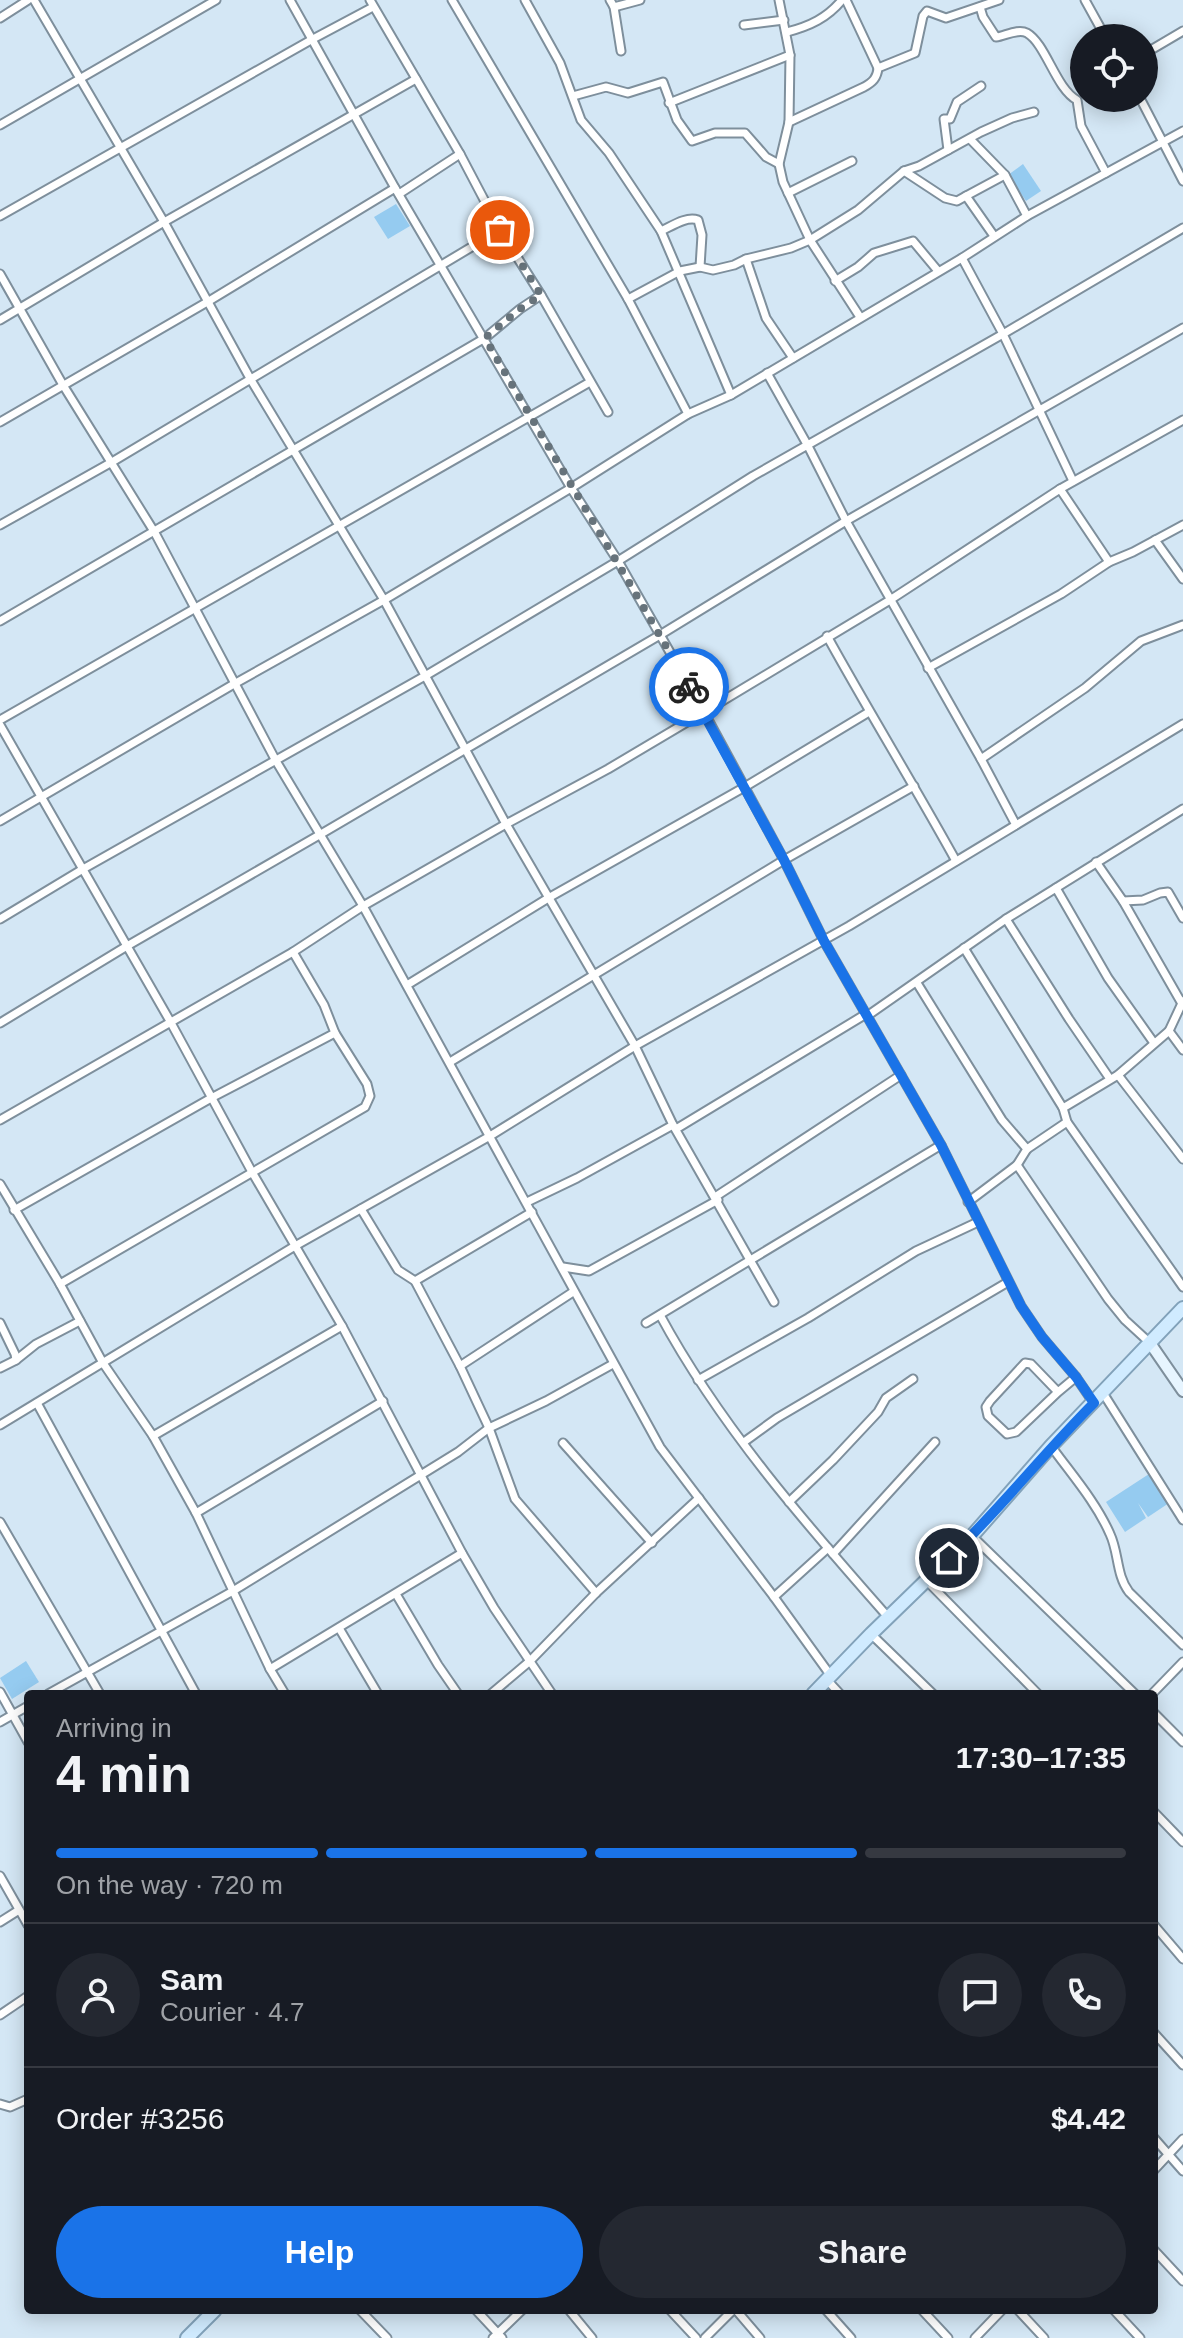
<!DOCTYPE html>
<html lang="en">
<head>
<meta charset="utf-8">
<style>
  :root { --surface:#171b24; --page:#242831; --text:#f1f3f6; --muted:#9ea1a6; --line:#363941; --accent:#1a73e8 }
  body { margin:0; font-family:Helvetica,sans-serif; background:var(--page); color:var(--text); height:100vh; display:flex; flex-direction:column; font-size:30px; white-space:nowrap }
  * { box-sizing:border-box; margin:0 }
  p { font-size:26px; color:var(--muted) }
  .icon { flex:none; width:44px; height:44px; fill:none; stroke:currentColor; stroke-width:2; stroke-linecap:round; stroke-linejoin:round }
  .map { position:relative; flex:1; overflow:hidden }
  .details { position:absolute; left:24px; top:1690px; width:1134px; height:624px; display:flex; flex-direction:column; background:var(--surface); border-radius:8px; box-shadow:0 4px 20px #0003 }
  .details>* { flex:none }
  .controls { position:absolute; left:1070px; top:24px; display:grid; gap:16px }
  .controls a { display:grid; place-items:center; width:88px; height:88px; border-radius:50%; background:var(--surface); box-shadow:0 4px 20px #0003; font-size:40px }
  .pin { position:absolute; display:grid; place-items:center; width:68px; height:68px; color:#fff; margin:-34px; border:4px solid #fff; border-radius:50%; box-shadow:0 2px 8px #0007 }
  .courier { position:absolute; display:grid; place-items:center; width:80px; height:80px; margin:-40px; border:6px solid #1a73e8; border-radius:50%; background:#fff; color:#222; box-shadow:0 2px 10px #0007 }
  .headline em { font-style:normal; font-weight:600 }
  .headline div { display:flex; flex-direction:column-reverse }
  .headline { display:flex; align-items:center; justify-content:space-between; height:136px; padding:0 32px }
  h1 { font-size:52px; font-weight:600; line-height:60px }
  .bar { display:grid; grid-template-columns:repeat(4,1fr); gap:12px 8px; align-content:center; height:96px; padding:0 32px }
  .bar i { height:10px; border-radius:6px; background:var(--line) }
  .bar .on { background:var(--accent) }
  .bar p { grid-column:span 4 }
  .line { display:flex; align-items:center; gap:20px; padding:0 32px; border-top:2px solid var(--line) }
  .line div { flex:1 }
  .round { display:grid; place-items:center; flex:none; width:84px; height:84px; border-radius:42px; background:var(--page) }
  .button { display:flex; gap:16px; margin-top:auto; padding:16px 32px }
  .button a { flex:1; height:92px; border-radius:48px; background:var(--accent); color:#fff; font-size:32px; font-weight:600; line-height:92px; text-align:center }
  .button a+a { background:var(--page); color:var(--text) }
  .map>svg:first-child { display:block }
</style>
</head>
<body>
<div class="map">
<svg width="1183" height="2338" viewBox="0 0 1183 2338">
  <rect width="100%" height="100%" fill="#d4e7f5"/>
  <!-- green -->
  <g fill="#95cbf0">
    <path d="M1023,164L1041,191L1026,201L1008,175Z"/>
    <path d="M396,204L410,226L388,239L374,217Z"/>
    <path d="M1149,1474L1169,1503L1148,1517L1138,1503L1146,1518L1125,1532L1106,1502Z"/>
    <path d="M26,1661L39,1682L12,1699L0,1678Z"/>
  </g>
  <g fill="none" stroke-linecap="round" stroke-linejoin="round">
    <defs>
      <g id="street">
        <path d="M34,0L164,222L251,380L384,600L506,824L635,1046L673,1125L774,1302"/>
        <path d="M290,0L395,188L571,488L618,561L704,712L784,860L824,941L941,1145L1021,1306L1042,1337L1076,1377L1093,1402"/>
        <path d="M370,0L460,154L500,230L541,295L608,412"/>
        <path d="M452,0L628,299L688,414"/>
        <path d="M525,0L560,63L581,120L609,153L661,231L731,395"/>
        <path d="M610,0L614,7L621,51"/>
        <path d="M779,0L790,55L789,122L779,164L783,182L810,240L860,317"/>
        <path d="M846,0L878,68"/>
        <path d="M1085,0L1106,38"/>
        <path d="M614,7L640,0"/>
        <path d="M980,7L983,17L996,37C1005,36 1018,28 1027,33C1046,44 1056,89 1077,100L1081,126L1106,173"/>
        <path d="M0,18L28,0"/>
        <path d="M744,25L784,20"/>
        <path d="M787,32C810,26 827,18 842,0"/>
        <path d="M1144,54L1183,31"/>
        <path d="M573,96L606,87L628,93L663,82L677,120L692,141L715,133H745L766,157L779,164"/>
        <path d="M1140,98L1183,181"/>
        <path d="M669,103L790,55"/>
        <path d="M789,122L864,87C873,82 877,78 878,68L915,53L923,16L927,11L946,18L999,0"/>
        <path d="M0,125L216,0"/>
        <path d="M970,139L1005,175L1027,216"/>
        <path d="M948,150L944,119H950L957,102L981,86"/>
        <path d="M904,171L945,198L957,201L966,196"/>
        <path d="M788,193L852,161"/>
        <path d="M399,194L460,154"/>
        <path d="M0,216L311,40L373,7"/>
        <path d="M661,231C672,226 686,216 698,220L702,235L700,267"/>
        <path d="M994,236L966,196L1005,175"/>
        <path d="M962,258L1003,334L1073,481"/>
        <path d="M746,259L766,318L793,358"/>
        <path d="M0,274L63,385L155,533L276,761L363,906L660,1447L774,1597L831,1676"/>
        <path d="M835,281L858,267L874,253L913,241L938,271"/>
        <path d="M628,299L680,271L700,267L713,270L734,265L746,259L791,248L810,240L858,210L904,171L919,166L981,132L1012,118L1034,112"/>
        <path d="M0,320L164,222L416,79"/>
        <path d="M767,373L808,446L846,521L981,759L1016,825"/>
        <path d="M0,422L209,301L395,188"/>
        <path d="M1060,489L1109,562"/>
        <path d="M0,525L112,462L500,230"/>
        <path d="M1155,540L1183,579"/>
        <path d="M0,621L485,338L520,309L541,295"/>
        <path d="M827,636C869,712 914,785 956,861"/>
        <path d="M928,668L1061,594L1109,562L1133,552L1183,525"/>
        <path d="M0,720L590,382"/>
        <path d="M0,725L170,1021L252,1172L342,1326L462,1553L494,1608L552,1694"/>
        <path d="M981,759L1085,688L1141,641L1183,625"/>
        <path d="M0,821L234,684L384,600L571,488L688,414L731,395L962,258L1027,216L1183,131"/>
        <path d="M1096,862L1123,901L1143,900L1160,893L1168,892L1183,918"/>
        <path d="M1056,888L1108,978L1154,1043"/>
        <path d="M1123,901L1181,1002"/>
        <path d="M0,919L83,869L425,676L618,561L753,476L1003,334L1183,228"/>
        <path d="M1006,919L1069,1019L1110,1079"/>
        <path d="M964,948L1063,1108L1067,1122L1183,1287"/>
        <path d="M917,983L1002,1120L1027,1149"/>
        <path d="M407,985L550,897L743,788L869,712"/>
        <path d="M867,1016L1006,919L1183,809"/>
        <path d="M0,1023L127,946L321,834L660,635L846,521L1183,328"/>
        <path d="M1169,1031L1183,1001"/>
        <path d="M450,1062L784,860L914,786"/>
        <path d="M1118,1075L1183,1159"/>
        <path d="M1063,1108L1118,1075L1169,1031L1183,1050"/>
        <path d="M0,1120L293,952L363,906L506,824L608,769L704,712L890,600L1060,489L1183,420"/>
        <path d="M676,1129L866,1014"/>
        <path d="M1017,1165L1108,1299L1125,1320L1150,1343"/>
        <path d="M0,1184L60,1284L103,1363L153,1436L196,1513L270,1669L285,1694"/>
        <path d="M715,1197L901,1075"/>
        <path d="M527,1202L577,1178L673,1125"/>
        <path d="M968,1202L1017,1165L1027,1149L1067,1122"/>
        <path d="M361,1209L398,1270L415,1281L460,1366L489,1428L515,1499L596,1593"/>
        <path d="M14,1210L213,1097L335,1033"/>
        <path d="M563,1267L589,1271L718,1200"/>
        <path d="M415,1281L532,1212"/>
        <path d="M60,1284L365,1107L370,1096L367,1084L335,1033L324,1005L293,952"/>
        <path d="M660,1315C720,1426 805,1523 888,1617"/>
        <path d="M0,1323L15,1354L16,1360"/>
        <path d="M646,1323L941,1145"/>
        <path d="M460,1366L573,1292"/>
        <path d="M0,1368L16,1360L36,1344L80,1321"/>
        <path d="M698,1380L808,1318L916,1251L978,1222"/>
        <path d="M1058,1392L1031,1364L1025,1363L990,1401L986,1407L988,1416L1007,1434L1016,1432L1058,1392L1076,1377"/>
        <path d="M1103,1393L1183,1520"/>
        <path d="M37,1403L196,1694"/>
        <path d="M0,1425L295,1246L490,1136L635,1046L849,926L1183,724"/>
        <path d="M153,1436L342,1326"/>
        <path d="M744,1442L777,1418L1008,1282"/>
        <path d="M563,1443L652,1543"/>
        <path d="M1051,1446C1072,1475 1096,1502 1110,1534C1119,1553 1116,1575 1129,1592L1183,1645"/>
        <path d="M789,1502L833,1460L878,1412L886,1398L913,1379"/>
        <path d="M196,1513L383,1401"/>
        <path d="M0,1522L100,1694"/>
        <path d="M972,1536L1135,1694"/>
        <path d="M833,1554L935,1442"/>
        <path d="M926,1580L1038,1694"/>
        <path d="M396,1594L438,1665L458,1694"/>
        <path d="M774,1597L828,1548"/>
        <path d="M339,1628L378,1694"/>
        <path d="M871,1634L933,1694"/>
        <path d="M270,1669L462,1553"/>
        <path d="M827,1680L840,1694"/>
        <path d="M0,1692L28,1742"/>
        <path d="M48,1694L233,1591L458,1452L489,1428L546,1401L613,1364"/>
        <path d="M491,1694L530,1661L596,1593L699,1498"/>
        <path d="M1152,1694L1183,1662"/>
        <path d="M1154,1713L1183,1742"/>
        <path d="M0,1722L28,1706"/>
        <path d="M1154,1812L1183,1842"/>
        <path d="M0,1876L28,1925"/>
        <path d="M0,1922L19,1910"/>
        <path d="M1154,1925L1183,1959"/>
        <path d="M0,2015L28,1996"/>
        <path d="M1154,2033L1183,2065"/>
        <path d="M0,2104L10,2107L28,2099"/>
        <path d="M1154,2138L1183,2171"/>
        <path d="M1154,2170L1183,2139"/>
        <path d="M1154,2250L1183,2281"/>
        <path d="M360,2310L387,2338"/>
        <path d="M476,2310L502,2338"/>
        <path d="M569,2310L592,2338"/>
        <path d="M670,2310L696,2338"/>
        <path d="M736,2310L760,2338"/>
        <path d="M826,2310L851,2338"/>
        <path d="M922,2310L948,2338"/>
        <path d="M1018,2310L1044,2338"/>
        <path d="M1114,2310L1140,2338"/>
        <path d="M493,2338L522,2310"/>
        <path d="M705,2338L733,2310"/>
        <path d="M975,2338L1002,2310"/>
      </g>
      <path id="secondary" d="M1150,1343L1183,1391"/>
      <g id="primary">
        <path d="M813,1694L871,1634L972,1536L1051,1446L1183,1308"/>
        <path d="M187,2338L215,2310"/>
      </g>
    </defs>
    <!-- street casing -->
    <use href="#street" stroke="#7e8f9c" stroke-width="11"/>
    <!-- secondary casing -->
    <use href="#secondary" stroke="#7e8f9c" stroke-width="14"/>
    <!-- primary casing -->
    <use href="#primary" stroke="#82a2ba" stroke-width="16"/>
    <!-- street -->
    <use href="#street" stroke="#fff" stroke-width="7"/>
    <!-- secondary -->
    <use href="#secondary" stroke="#e7f5ff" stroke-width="10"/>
    <!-- primary -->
    <use href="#primary" stroke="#d0ebff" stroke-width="12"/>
  </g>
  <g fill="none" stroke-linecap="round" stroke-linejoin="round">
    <!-- done -->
    <path stroke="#67737b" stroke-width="8" stroke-dasharray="0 14.4" d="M500,230L541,295L520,309L485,338C552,455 623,569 689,687"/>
    <!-- route -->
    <path stroke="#1a73e8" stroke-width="10" d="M689,687L784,860L824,941L941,1145L1021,1306L1042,1337L1076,1377L1094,1403C1044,1453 1000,1509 949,1558"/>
  </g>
</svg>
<div class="controls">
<a><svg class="icon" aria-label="locate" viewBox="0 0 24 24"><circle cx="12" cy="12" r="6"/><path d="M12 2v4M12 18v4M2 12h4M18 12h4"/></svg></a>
</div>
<div class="pin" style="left:500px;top:230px;background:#ea580c"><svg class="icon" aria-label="bag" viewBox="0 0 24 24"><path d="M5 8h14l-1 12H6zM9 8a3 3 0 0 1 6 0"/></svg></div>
<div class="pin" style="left:949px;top:1558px;background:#1f2937"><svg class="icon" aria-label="home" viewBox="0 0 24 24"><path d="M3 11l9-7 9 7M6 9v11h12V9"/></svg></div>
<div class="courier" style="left:689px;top:687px"><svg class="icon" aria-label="bike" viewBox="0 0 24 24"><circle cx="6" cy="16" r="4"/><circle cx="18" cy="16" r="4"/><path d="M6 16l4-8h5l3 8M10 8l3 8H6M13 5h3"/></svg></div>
<section class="details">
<div class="headline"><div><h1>4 min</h1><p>Arriving in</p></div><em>17:30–17:35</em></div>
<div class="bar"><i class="on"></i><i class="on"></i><i class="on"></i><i></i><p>On the way · 720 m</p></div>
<div class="line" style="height:144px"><a class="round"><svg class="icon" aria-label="person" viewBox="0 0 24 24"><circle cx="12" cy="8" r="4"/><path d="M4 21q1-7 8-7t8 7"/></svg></a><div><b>Sam</b><p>Courier · 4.7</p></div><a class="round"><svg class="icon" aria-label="chat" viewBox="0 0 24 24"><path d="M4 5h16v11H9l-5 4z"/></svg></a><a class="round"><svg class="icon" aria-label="phone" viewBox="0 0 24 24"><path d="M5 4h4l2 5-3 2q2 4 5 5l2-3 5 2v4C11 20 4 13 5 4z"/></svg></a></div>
<div class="line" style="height:104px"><div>Order #3256</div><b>$4.42</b></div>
<div class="button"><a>Help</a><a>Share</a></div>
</section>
</div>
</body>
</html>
